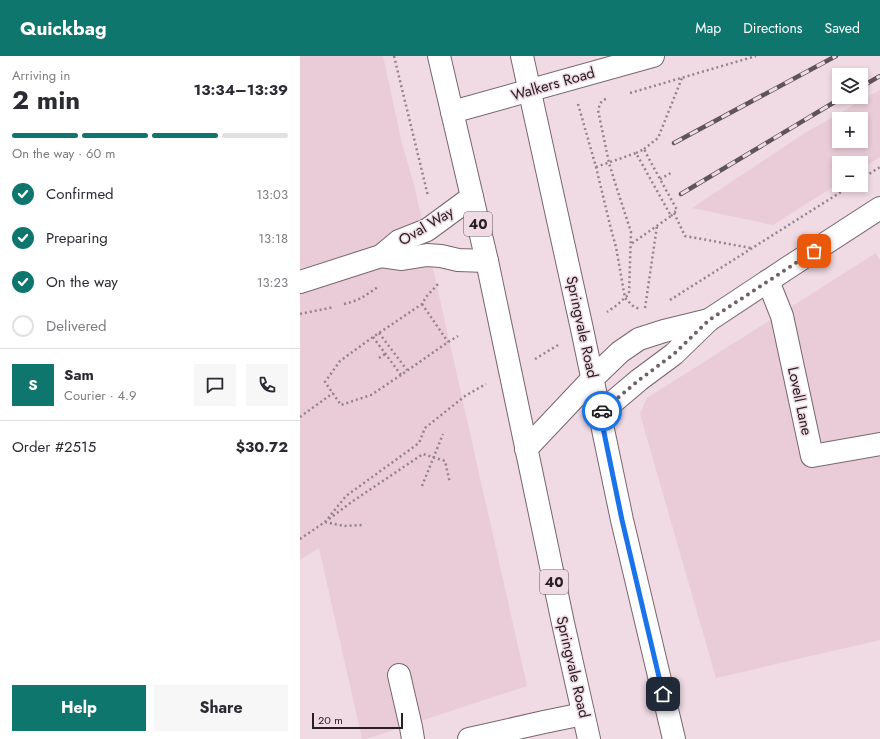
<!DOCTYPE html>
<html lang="en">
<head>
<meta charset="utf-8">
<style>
  :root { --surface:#fff; --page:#f7f7f7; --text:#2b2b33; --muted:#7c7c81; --line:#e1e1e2; --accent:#0f766e }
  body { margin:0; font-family:Jost,sans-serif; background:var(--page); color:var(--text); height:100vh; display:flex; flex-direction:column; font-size:15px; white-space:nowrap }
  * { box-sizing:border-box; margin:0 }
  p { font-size:13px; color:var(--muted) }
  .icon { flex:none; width:22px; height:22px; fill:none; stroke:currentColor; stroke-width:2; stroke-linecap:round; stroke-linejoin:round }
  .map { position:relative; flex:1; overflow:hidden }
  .details { display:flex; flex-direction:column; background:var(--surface); width:300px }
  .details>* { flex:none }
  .tools { position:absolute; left:532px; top:12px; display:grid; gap:8px }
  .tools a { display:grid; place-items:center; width:36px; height:36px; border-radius:0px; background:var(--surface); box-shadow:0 2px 6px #0003; font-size:20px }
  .scale { position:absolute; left:12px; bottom:10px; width:91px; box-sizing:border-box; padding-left:4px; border:2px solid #282124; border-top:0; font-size:11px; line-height:14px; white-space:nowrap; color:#282124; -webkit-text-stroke:3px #f0dae3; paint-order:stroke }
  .pin { position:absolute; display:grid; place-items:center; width:34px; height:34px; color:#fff; margin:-17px; border-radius:8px; box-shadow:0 2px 6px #0006 }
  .courier { position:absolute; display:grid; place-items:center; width:40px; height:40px; margin:-20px; border:3px solid #1a73e8; border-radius:50%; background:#fff; color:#222; box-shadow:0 1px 5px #0007 }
  .overview em { font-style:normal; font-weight:700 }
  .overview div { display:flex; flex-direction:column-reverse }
  .overview { display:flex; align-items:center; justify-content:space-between; height:68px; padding:0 12px }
  h1 { font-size:26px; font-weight:700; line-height:30px }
  .bar { display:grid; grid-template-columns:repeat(4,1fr); gap:6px 4px; align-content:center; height:48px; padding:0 12px }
  .bar i { height:5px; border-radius:3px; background:var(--line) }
  .bar .active { background:var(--accent) }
  .bar p { grid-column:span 4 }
  .line { display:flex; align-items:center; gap:10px; padding:0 12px; border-top:1px solid var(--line) }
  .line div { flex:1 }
  .round { display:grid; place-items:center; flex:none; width:42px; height:42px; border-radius:0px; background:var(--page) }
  ol { padding:0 12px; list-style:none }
  li { display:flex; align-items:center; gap:12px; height:44px }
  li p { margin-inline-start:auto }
  li .icon { padding:4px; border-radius:50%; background:var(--accent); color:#fff; stroke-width:4 }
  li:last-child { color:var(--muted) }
  li i { width:22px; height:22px; border:2px solid var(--line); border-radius:50% }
  .action { display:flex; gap:8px; margin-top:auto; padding:8px 12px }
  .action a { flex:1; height:46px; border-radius:0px; background:var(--accent); color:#fff; font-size:16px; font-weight:700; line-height:46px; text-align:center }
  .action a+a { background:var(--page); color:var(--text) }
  header { display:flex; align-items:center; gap:24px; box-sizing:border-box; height:56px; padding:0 20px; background:var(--accent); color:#fff }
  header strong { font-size:19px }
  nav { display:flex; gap:22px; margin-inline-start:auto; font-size:14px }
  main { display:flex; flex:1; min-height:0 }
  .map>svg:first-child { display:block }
</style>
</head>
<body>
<header>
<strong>Quickbag</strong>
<nav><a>Map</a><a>Directions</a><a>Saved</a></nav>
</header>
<main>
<section class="details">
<div class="overview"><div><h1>2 min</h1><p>Arriving in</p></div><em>13:34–13:39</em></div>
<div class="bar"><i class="active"></i><i class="active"></i><i class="active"></i><i></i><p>On the way · 60 m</p></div>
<ol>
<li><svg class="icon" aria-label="check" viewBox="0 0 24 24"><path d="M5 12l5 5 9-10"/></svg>Confirmed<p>13:03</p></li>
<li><svg class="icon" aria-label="check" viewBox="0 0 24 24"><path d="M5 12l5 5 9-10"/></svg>Preparing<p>13:18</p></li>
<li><svg class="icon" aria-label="check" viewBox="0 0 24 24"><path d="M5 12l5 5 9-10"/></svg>On the way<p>13:23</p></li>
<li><i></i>Delivered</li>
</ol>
<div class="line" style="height:72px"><b class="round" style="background:var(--accent);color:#fff">S</b><div><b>Sam</b><p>Courier · 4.9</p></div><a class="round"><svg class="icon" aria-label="chat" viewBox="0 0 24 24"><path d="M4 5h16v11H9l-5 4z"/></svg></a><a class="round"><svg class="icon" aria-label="phone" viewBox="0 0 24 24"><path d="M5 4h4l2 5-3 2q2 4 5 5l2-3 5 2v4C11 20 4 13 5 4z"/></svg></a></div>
<div class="line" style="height:52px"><div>Order #2515</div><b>$30.72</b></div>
<div class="action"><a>Help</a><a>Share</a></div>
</section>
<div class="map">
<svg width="580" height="683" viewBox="0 0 580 683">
  <rect width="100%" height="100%" fill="#f0dae3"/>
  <!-- built -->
  <g fill="#e9ccd7" fill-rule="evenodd">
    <path d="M0,0H83L102,87L115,133L227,630L66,683H62L19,492L0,504Z"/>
    <path d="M580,34V101L561,113V107H539V127L473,169L392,152L505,77ZM539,63H561V85H539Z"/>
    <path d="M576,197L580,204V584L416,622L340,358L347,342Z"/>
  </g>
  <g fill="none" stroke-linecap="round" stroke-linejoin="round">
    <defs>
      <g id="minor">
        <path d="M152,56L353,0"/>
        <path d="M81,200L102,203L127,199L141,200L158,204L187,205"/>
        <path d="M468,225L482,260L512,400L580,388"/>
        <path d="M0,226L81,200L99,185L127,174L172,141"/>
        <path d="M300,357L339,324L374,298L409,264L489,211L580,152"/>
        <path d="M226,393L293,322L320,296L339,283L364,275L409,264"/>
        <path d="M99,619L111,671L113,683"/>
        <path d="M169,683L244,666L283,658"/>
      </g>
      <g id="highway">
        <path d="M139,0L187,205L263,567L289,683"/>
        <path d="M222,0L282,273L322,464L374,683"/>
      </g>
    </defs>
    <!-- minor casing -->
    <use href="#minor" stroke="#79666e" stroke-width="24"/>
    <!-- highway casing -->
    <use href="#highway" stroke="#79666e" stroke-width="24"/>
    <!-- path -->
    <g stroke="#93848a" stroke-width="2.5" stroke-dasharray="2 3" stroke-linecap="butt">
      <path d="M94,0L128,140"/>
      <path d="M330,37L456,0"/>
      <path d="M306,43C300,45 300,49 298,54L309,107L317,133L331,176L329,238L317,249L307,256"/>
      <path d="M278,48L296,111L311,173L316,191L325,242L334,251L340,253"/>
      <path d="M344,93L358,82L382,22"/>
      <path d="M336,97L344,93L348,101L377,154L371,160"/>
      <path d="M296,111L336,97L371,160L331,188"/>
      <path d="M360,123L371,117"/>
      <path d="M561,123L580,111"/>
      <path d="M374,157L385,180L451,192"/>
      <path d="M370,244L552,129"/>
      <path d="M44,248C61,244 64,240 78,231"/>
      <path d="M122,248L148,286"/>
      <path d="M345,252L357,170"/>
      <path d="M0,258L34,251"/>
      <path d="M79,277L107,314"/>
      <path d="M73,281L101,319L148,286L158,280"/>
      <path d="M79,302L85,298"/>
      <path d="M235,303L258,289"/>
      <path d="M101,319L71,339L41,349L25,326L40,305L73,281L122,248L126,241L139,227"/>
      <path d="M0,361L33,337"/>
      <path d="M122,430L143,378"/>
      <path d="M29,463L53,445L123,398L145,405L150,427"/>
      <path d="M25,466L44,470L64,469"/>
      <path d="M0,483L25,466L46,440L119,387L125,372L165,340L186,328"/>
    </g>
    <!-- minor -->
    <use href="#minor" stroke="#fff" stroke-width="22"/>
    <!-- highway -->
    <use href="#highway" stroke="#fff" stroke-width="22"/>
    <defs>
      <g id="rail">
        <path d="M561,31L580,20"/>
        <path d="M374,87L536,0"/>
        <path d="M381,138L543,41"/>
      </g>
    </defs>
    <!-- rail casing -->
    <use href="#rail" stroke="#5f5459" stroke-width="4.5"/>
    <!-- rail -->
    <use href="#rail" stroke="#f0dae3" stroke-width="3" stroke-dasharray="9" stroke-linecap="butt"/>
  </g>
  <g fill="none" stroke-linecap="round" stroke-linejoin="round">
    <!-- done -->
    <path stroke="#6e6267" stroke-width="4" stroke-dasharray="0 7.2" d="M302,355L339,324L374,298L409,264L514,195"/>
    <!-- route -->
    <path stroke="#1a73e8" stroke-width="5" d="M302,355L300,357L322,464L363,638"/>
  </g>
  <g text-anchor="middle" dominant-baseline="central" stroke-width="3" stroke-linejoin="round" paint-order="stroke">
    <!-- shield labels -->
    <g fill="#f0dae3" stroke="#64585d" stroke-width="1">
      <rect x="164" y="156" width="28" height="24" rx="3"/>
      <rect x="240" y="514" width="28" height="24" rx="3"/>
    </g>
    <g font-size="14" font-weight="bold" fill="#282124">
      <text x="178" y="168">40</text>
      <text x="254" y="526">40</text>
    </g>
    <!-- street labels -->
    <g font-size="15" fill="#282124" stroke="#f0dae3">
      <text transform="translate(253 28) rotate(-16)">Walkers Road</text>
      <text transform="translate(126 170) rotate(-31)">Oval Way</text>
      <text transform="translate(282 271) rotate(78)">Springvale Road</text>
      <text transform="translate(500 345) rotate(78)">Lovell Lane</text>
      <text transform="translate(273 611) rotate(77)">Springvale Road</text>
    </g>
  </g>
</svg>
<div class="tools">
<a><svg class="icon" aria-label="layers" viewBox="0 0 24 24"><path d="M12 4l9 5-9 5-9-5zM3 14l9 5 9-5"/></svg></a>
<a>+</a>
<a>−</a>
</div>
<div class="scale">20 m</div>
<div class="pin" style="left:514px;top:195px;background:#ea580c"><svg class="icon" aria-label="bag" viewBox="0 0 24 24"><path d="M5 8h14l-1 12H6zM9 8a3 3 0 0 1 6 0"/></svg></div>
<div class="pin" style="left:363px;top:638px;background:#1f2937"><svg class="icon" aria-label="home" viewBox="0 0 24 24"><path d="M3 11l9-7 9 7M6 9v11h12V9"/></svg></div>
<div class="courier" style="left:302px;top:355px"><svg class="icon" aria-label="car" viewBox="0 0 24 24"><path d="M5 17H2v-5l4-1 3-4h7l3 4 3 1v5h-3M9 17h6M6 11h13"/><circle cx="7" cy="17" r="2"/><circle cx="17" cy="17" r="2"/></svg></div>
</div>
</main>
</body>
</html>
